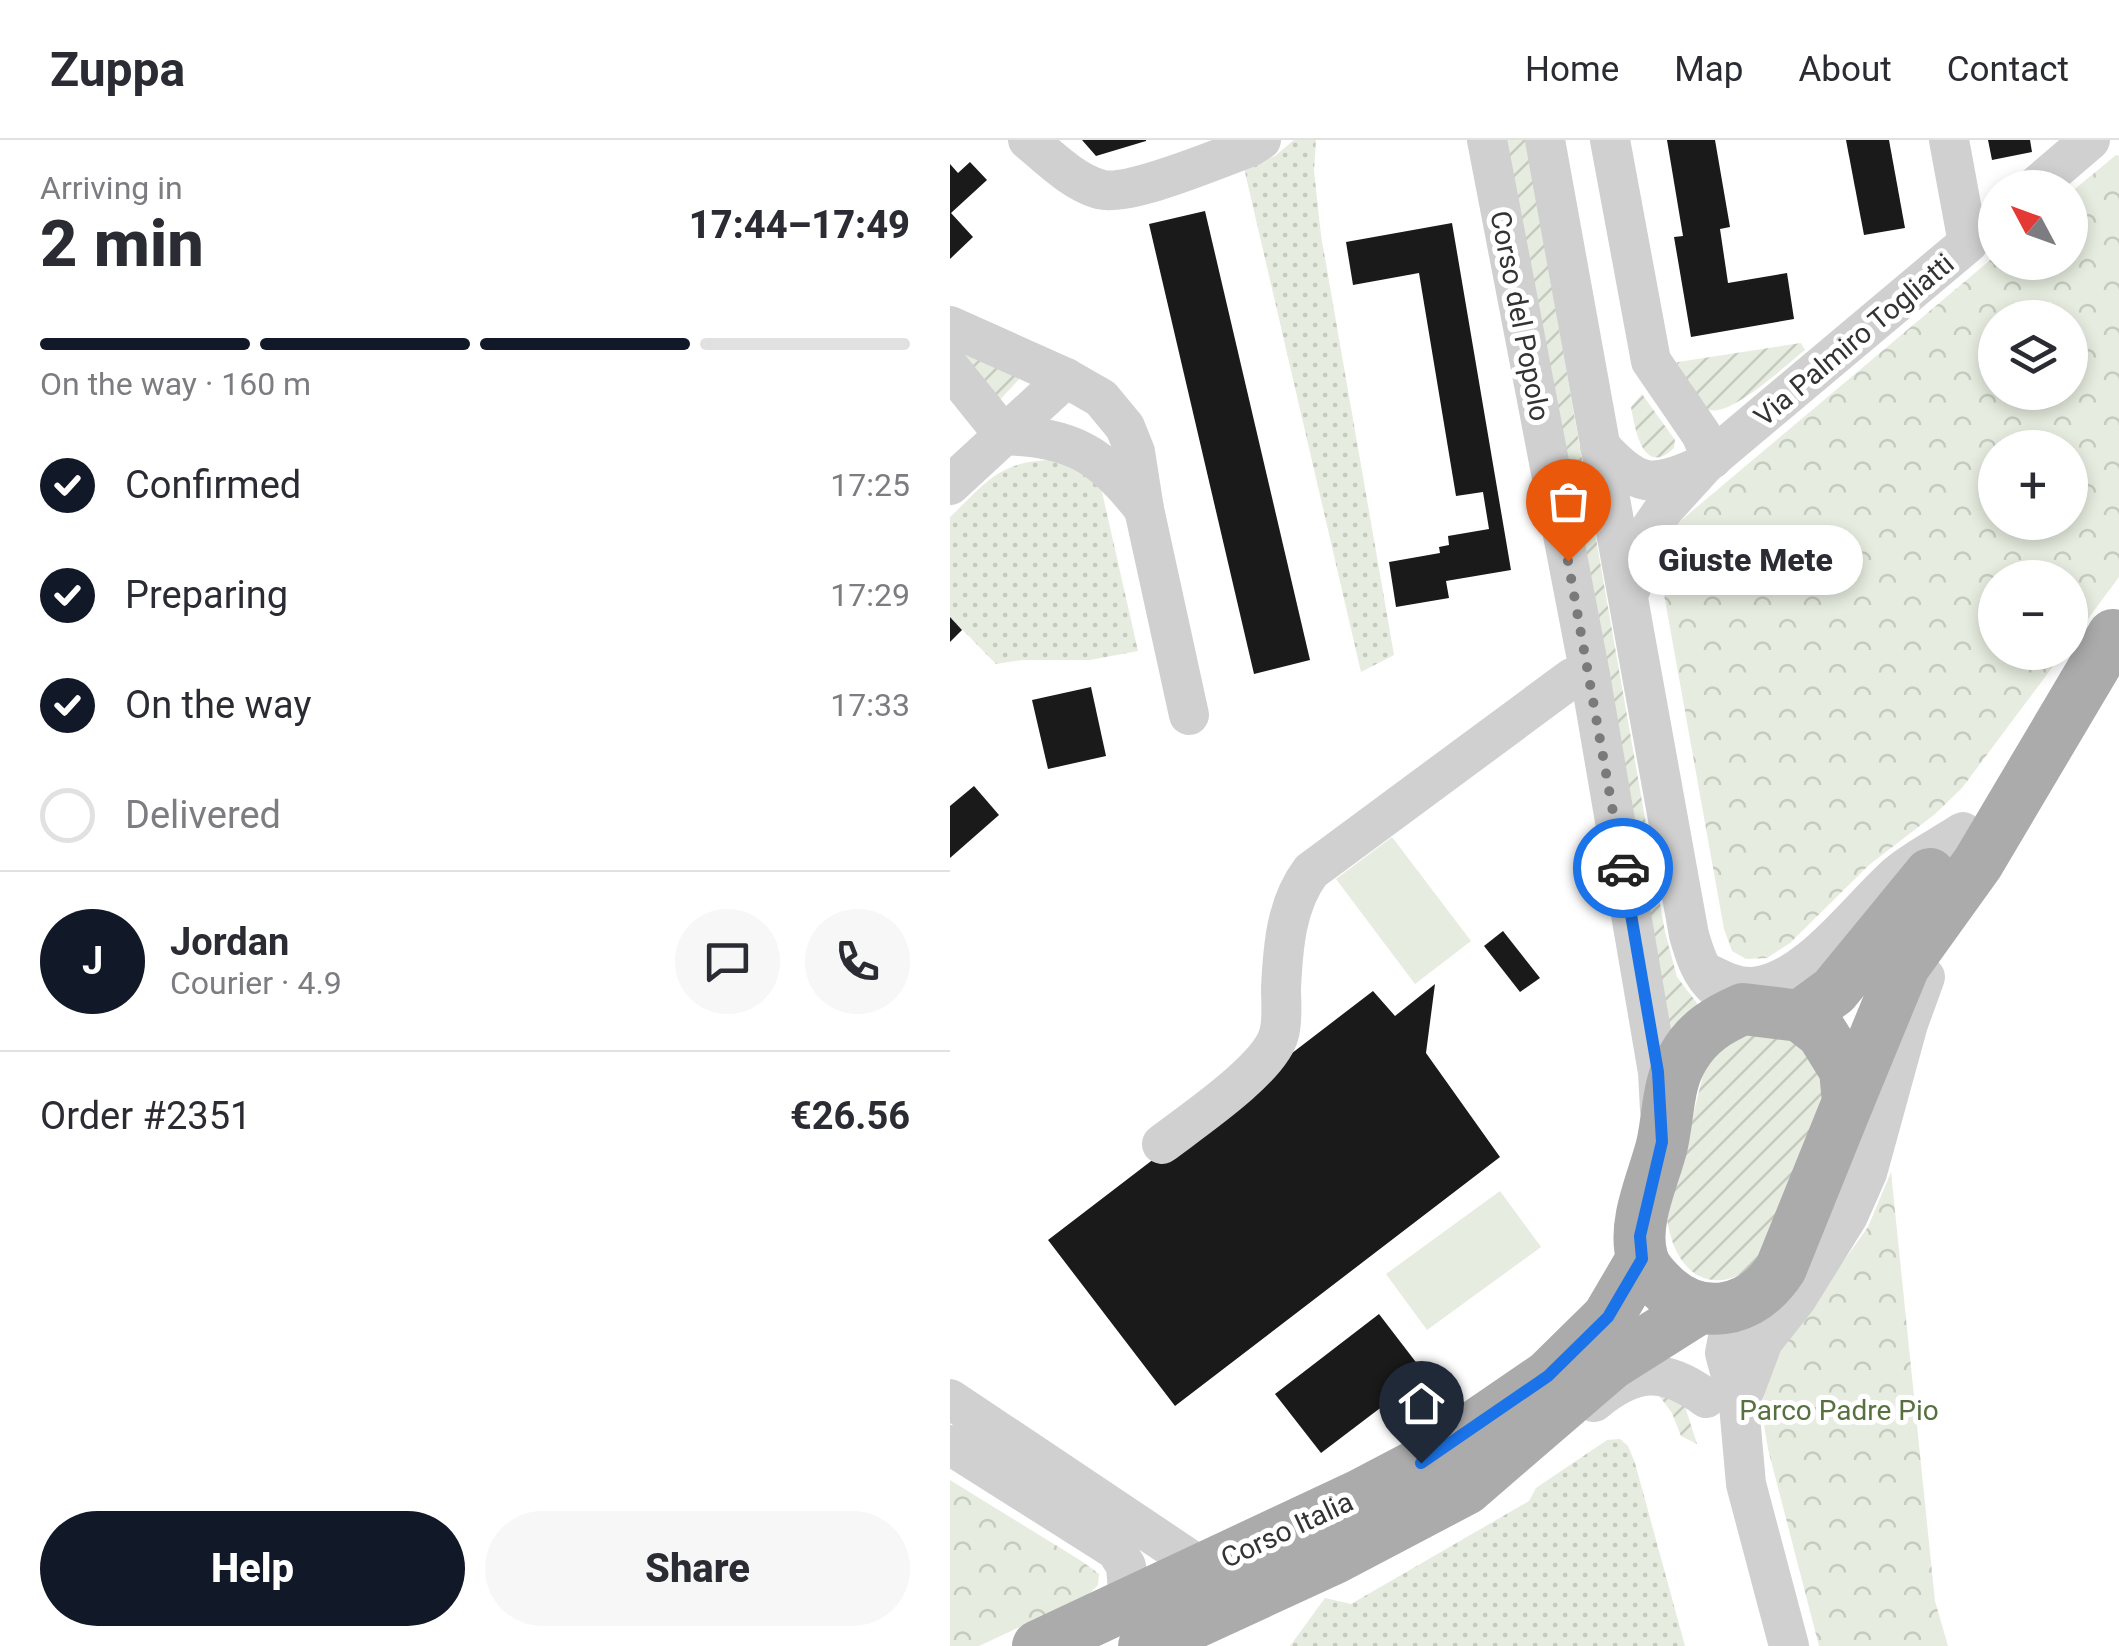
<!DOCTYPE html>
<html lang="en">
<head>
<meta charset="utf-8">
<style>
  :root { --surface:#fff; --page:#f7f7f7; --text:#2b2b33; --muted:#7c7c81; --line:#e1e1e2; --accent:#111827 }
  body { margin:0; font-family:Roboto,sans-serif; background:var(--page); color:var(--text); height:100vh; display:flex; flex-direction:column; font-size:38px; white-space:nowrap }
  * { box-sizing:border-box; margin:0 }
  p { font-size:32px; color:var(--muted) }
  .icon { flex:none; width:55px; height:55px; fill:none; stroke:currentColor; stroke-width:2; stroke-linecap:round; stroke-linejoin:round }
  .map { position:relative; flex:1; overflow:hidden }
  .side { display:flex; flex-direction:column; background:var(--surface); width:950px }
  .side>* { flex:none }
  .needle { width:65px; rotate:311deg }
  .fabs { position:absolute; left:1028px; top:30px; display:grid; gap:20px }
  .fabs a { display:grid; place-items:center; width:110px; height:110px; border-radius:50%; background:var(--surface); box-shadow:0 5px 15px #0003; font-size:50px }
  .pin { position:absolute; display:grid; place-items:center; width:85px; height:85px; color:#fff; margin:-102px -42px; border-radius:50% 50% 50% 0; rotate:-45deg; box-shadow:0 0 10px #0007 }
  .pin .icon { rotate:45deg }
  .courier { position:absolute; display:grid; place-items:center; width:100px; height:100px; margin:-50px; border:8px solid #1a73e8; border-radius:50%; background:#fff; color:#222; box-shadow:0 2px 12px #0007 }
  .bubble { position:absolute; height:70px; border-radius:35px; background:var(--surface); box-shadow:0 5px 15px #0003; font-size:32px; font-weight:800; line-height:70px; text-align:center }
  .summary em { font-style:normal; font-weight:800 }
  .summary div { display:flex; flex-direction:column-reverse }
  .summary { display:flex; align-items:center; justify-content:space-between; height:170px; padding:0 40px }
  h1 { font-size:65px; font-weight:800; line-height:75px }
  .bar { display:grid; grid-template-columns:repeat(4,1fr); gap:15px 10px; align-content:center; height:120px; padding:0 40px }
  .bar i { height:12px; border-radius:8px; background:var(--line) }
  .bar .on { background:var(--accent) }
  .bar p { grid-column:span 4 }
  .line { display:flex; align-items:center; gap:25px; padding:0 40px; border-top:2px solid var(--line) }
  .line div { flex:1 }
  .round { display:grid; place-items:center; flex:none; width:105px; height:105px; border-radius:52px; background:var(--page) }
  ol { padding:0 40px; list-style:none }
  li { display:flex; align-items:center; gap:30px; height:110px }
  li p { margin-inline-start:auto }
  li .icon { padding:10px; border-radius:50%; background:var(--accent); color:#fff; stroke-width:4 }
  li:last-child { color:var(--muted) }
  li i { width:55px; height:55px; border:5px solid var(--line); border-radius:50% }
  .action { display:flex; gap:20px; margin-top:auto; padding:20px 40px }
  .action a { flex:1; height:115px; border-radius:60px; background:var(--accent); color:#fff; font-size:40px; font-weight:800; line-height:115px; text-align:center }
  .action a+a { background:var(--page); color:var(--text) }
  header { display:flex; align-items:center; gap:60px; box-sizing:border-box; height:140px; padding:0 50px; background:var(--surface); border-bottom:2px solid var(--line) }
  header strong { font-size:48px }
  nav { display:flex; gap:55px; margin-inline-start:auto; font-size:35px }
  main { display:flex; flex:1; min-height:0 }
  .map>svg:first-child { display:block }
</style>
</head>
<body>
<header>
<strong>Zuppa</strong>
<nav><a>Home</a><a>Map</a><a>About</a><a>Contact</a></nav>
</header>
<main>
<section class="side">
<div class="summary"><div><h1>2 min</h1><p>Arriving in</p></div><em>17:44–17:49</em></div>
<div class="bar"><i class="on"></i><i class="on"></i><i class="on"></i><i></i><p>On the way · 160 m</p></div>
<ol>
<li><svg class="icon" aria-label="check" viewBox="0 0 24 24"><path d="M5 12l5 5 9-10"/></svg>Confirmed<p>17:25</p></li>
<li><svg class="icon" aria-label="check" viewBox="0 0 24 24"><path d="M5 12l5 5 9-10"/></svg>Preparing<p>17:29</p></li>
<li><svg class="icon" aria-label="check" viewBox="0 0 24 24"><path d="M5 12l5 5 9-10"/></svg>On the way<p>17:33</p></li>
<li><i></i>Delivered</li>
</ol>
<div class="line" style="height:180px"><b class="round" style="background:var(--accent);color:#fff">J</b><div><b>Jordan</b><p>Courier · 4.9</p></div><a class="round"><svg class="icon" aria-label="chat" viewBox="0 0 24 24"><path d="M4 5h16v11H9l-5 4z"/></svg></a><a class="round"><svg class="icon" aria-label="phone" viewBox="0 0 24 24"><path d="M5 4h4l2 5-3 2q2 4 5 5l2-3 5 2v4C11 20 4 13 5 4z"/></svg></a></div>
<div class="line" style="height:130px"><div>Order #2351</div><b>€26.56</b></div>
<div class="action"><a>Help</a><a>Share</a></div>
</section>
<div class="map">
<svg width="1169" height="1506" viewBox="0 0 1169 1506">
  <defs>
    <pattern id="grass-dots" width="8" height="8" patternUnits="userSpaceOnUse" patternTransform="scale(2.5)"><rect width="8" height="8" fill="#e6ecdf"/><path d="M2 2h.1M6 6h.1" fill="none" stroke="#c6cbc0" stroke-width="1.8" stroke-linecap="round"/></pattern>
    <pattern id="forest-crowns" width="20" height="18" patternUnits="userSpaceOnUse" patternTransform="scale(2.5)"><rect width="20" height="18" fill="#e6ecdf"/><path d="M2 6a3 3 0 1 1 6 0M12 15a3 3 0 1 1 6 0" fill="none" stroke="#c6cbc0"/></pattern>
    <pattern id="garden-furrows" width="10" height="10" patternUnits="userSpaceOnUse" patternTransform="scale(2.5)"><rect width="10" height="10" fill="#e6ecdf"/><path d="M-1 1l2-2M0 10L10 0M9 11l2-2" fill="none" stroke="#c6cbc0"/></pattern>
  </defs>
  <rect width="100%" height="100%" fill="#fff"/>
  <!-- grass -->
  <g fill="url(#grass-dots)">
    <path d="M344,0H366L364,31L371,95L444,515L411,532L294,28L325,16Z"/>
    <path d="M99,320L119,322L150,343L188,511L140,520H72L46,524L0,477V377C35,344 48,322 99,320Z"/>
    <path d="M670,1299L678,1306L685,1323L735,1506H340L375,1458L401,1464L579,1361L586,1348L657,1300Z"/>
  </g>
  <!-- forest -->
  <g fill="url(#forest-crowns)" fill-rule="evenodd">
    <path d="M1166,15L1169,16V437L1120,503V438H1045V512L1113,513L1012,648L985,674L919,725L840,803L817,818L796,819L782,811L774,789L712,443V415L722,388L1045,116V122H1120V53ZM1045,178H1120V252H1045ZM1045,308H1120V382H1045Z"/>
    <path d="M941,1032L985,1461L998,1506H869L818,1309L812,1272L816,1229L918,1087Z"/>
    <path d="M0,1340L133,1422L149,1434L148,1445L138,1455L29,1506H0Z"/>
  </g>
  <!-- garden -->
  <g fill="url(#garden-furrows)">
    <path d="M554,0H576L715,792L727,837L750,867L719,903Z"/>
    <path d="M0,201L75,233L45,265L0,212Z"/>
    <path d="M851,203L855,210C837,224 778,280 757,269C744,261 732,239 722,227L728,222Z"/>
    <path d="M692,254L725,300L724,308C693,338 685,289 681,267Z"/>
    <path d="M839,890L879,944L806,1126C758,1159 725,1131 717,1080L757,919L783,894Z"/>
    <path d="M707,1253L733,1260L747,1304L731,1296L722,1273Z"/>
  </g>
  <!-- pitch -->
  <g fill="#e6ecdf">
    <path d="M442,697L521,801L465,844L386,739Z"/>
    <path d="M550,1051L591,1107L477,1190L436,1134Z"/>
  </g>
  <!-- building -->
  <g fill="#1a1a1a">
    <path d="M132,0H196V1L146,16Z"/>
    <path d="M717,0H765L780,87L770,89L778,143L837,133L844,179L741,197L724,97L733,96Z"/>
    <path d="M896,0H939L955,88L914,95Z"/>
    <path d="M1038,0H1080L1082,12L1042,20Z"/>
    <path d="M20,22L37,40L1,73L23,97L0,119V24L8,33Z"/>
    <path d="M255,71L360,520L304,534L199,84Z"/>
    <path d="M502,83L561,430L496,441L499,458L446,467L439,422L490,413L489,407L499,405L498,396L539,389L533,352L506,356L469,133L403,145L396,102Z"/>
    <path d="M0,477L12,490L0,502Z"/>
    <path d="M141,547L156,616L98,629L82,560Z"/>
    <path d="M24,646L49,675L0,718V666Z"/>
    <path d="M553,791L590,838L570,852L534,806Z"/>
    <path d="M485,844L476,913L550,1017L225,1266L98,1100L423,851L445,876Z"/>
    <path d="M429,1174L475,1234L371,1313L325,1254Z"/>
  </g>
  <g fill="none" stroke-linecap="round" stroke-linejoin="round">
    <!-- minor -->
    <g stroke="#d0d0d0" stroke-width="40">
      <path d="M78,0C99,17 122,41 149,49C177,58 269,18 300,7L311,0"/>
      <path d="M537,0L640,535L708,932L710,970"/>
      <path d="M595,0L739,795C751,837 758,844 793,869"/>
      <path d="M660,0L701,221L751,294L762,319"/>
      <path d="M1084,48L1140,0"/>
      <path d="M0,186L116,238L151,258L175,287L185,312L194,369L239,575"/>
      <path d="M0,228L54,295C125,298 150,314 194,369"/>
      <path d="M650,306C688,348 701,348 751,326"/>
      <path d="M0,345L116,238"/>
      <path d="M681,448L697,394L714,369L755,324L1018,103L999,0"/>
      <path d="M759,834C773,841 787,848 803,847C858,842 908,769 948,734C967,718 992,706 1013,692"/>
      <path d="M212,1004C242,981 320,929 329,894C333,880 331,862 331,848C333,807 336,764 361,731L622,538L640,535"/>
      <path d="M784,1166L775,1213L789,1265L796,1344L839,1506"/>
      <path d="M0,1259L254,1429"/>
      <path d="M644,1262C684,1229 713,1226 756,1258"/>
      <path d="M789,1265L813,1201L847,1158L898,1076L917,1033L958,884L975,837"/>
      <path d="M0,1305L166,1410L176,1426L179,1464"/>
    </g>
    <!-- major -->
    <g stroke="#ababab" stroke-width="52">
      <path d="M793,869L850,876L872,893L895,930L898,962L831,1128C802,1174 748,1184 709,1143C702,1136 694,1126 692,1117C682,1082 704,1038 712,1005C719,974 717,943 734,916C748,892 768,880 793,869Z"/>
      <path d="M850,876L884,851L980,734"/>
      <path d="M898,962L954,826L1028,723L1163,495"/>
      <path d="M88,1506L410,1355L471,1323L598,1236L658,1177L692,1119"/>
      <path d="M194,1506L383,1419L516,1349L661,1224L748,1169"/>
    </g>
  </g>
  <g fill="none" stroke-linecap="round" stroke-linejoin="round">
    <!-- done -->
    <path stroke="#7a7a7a" stroke-width="10" stroke-dasharray="0 18" d="M618,421L673,728"/>
    <!-- route -->
    <path stroke="#1a73e8" stroke-width="12" d="M471,1323L598,1236L658,1177L692,1119L690,1096L712,1002L708,932L673,728"/>
  </g>
  <g text-anchor="middle" dominant-baseline="central" stroke-width="10" stroke-linejoin="round" paint-order="stroke">
    <!-- street labels -->
    <g font-size="28" fill="#333" stroke="#fff">
      <text transform="translate(570 176) rotate(79)">Corso del Popolo</text>
      <text transform="translate(904 200) rotate(-40)">Via Palmiro Togliatti</text>
      <text transform="translate(337 1390) rotate(-25)">Corso Italia</text>
    </g>
    <!-- park labels -->
    <g font-size="28" fill="#56703f" stroke="#fff">
      <text x="889" y="1270">Parco Padre Pio</text>
    </g>
  </g>
</svg>
<div class="fabs">
<a><svg class="needle" viewBox="-14 -14 28 28"><path d="M0-13l5 13h-10z" fill="#e53935"/><path d="M0 13l5-13h-10z" fill="#7c7c81"/></svg></a>
<a><svg class="icon" aria-label="layers" viewBox="0 0 24 24"><path d="M12 4l9 5-9 5-9-5zM3 14l9 5 9-5"/></svg></a>
<a>+</a>
<a>−</a>
</div>
<div class="pin" style="left:618px;top:421px;background:#ea580c"><svg class="icon" aria-label="bag" viewBox="0 0 24 24"><path d="M5 8h14l-1 12H6zM9 8a3 3 0 0 1 6 0"/></svg></div>
<div class="pin" style="left:471px;top:1323px;background:#1f2937"><svg class="icon" aria-label="home" viewBox="0 0 24 24"><path d="M3 11l9-7 9 7M6 9v11h12V9"/></svg></div>
<div class="courier" style="left:673px;top:728px"><svg class="icon" aria-label="car" viewBox="0 0 24 24"><path d="M5 17H2v-5l4-1 3-4h7l3 4 3 1v5h-3M9 17h6M6 11h13"/><circle cx="7" cy="17" r="2"/><circle cx="17" cy="17" r="2"/></svg></div>
<div class="bubble" style="left:678px;top:385px;width:235px">Giuste Mete</div>
</div>
</main>
</body>
</html>
